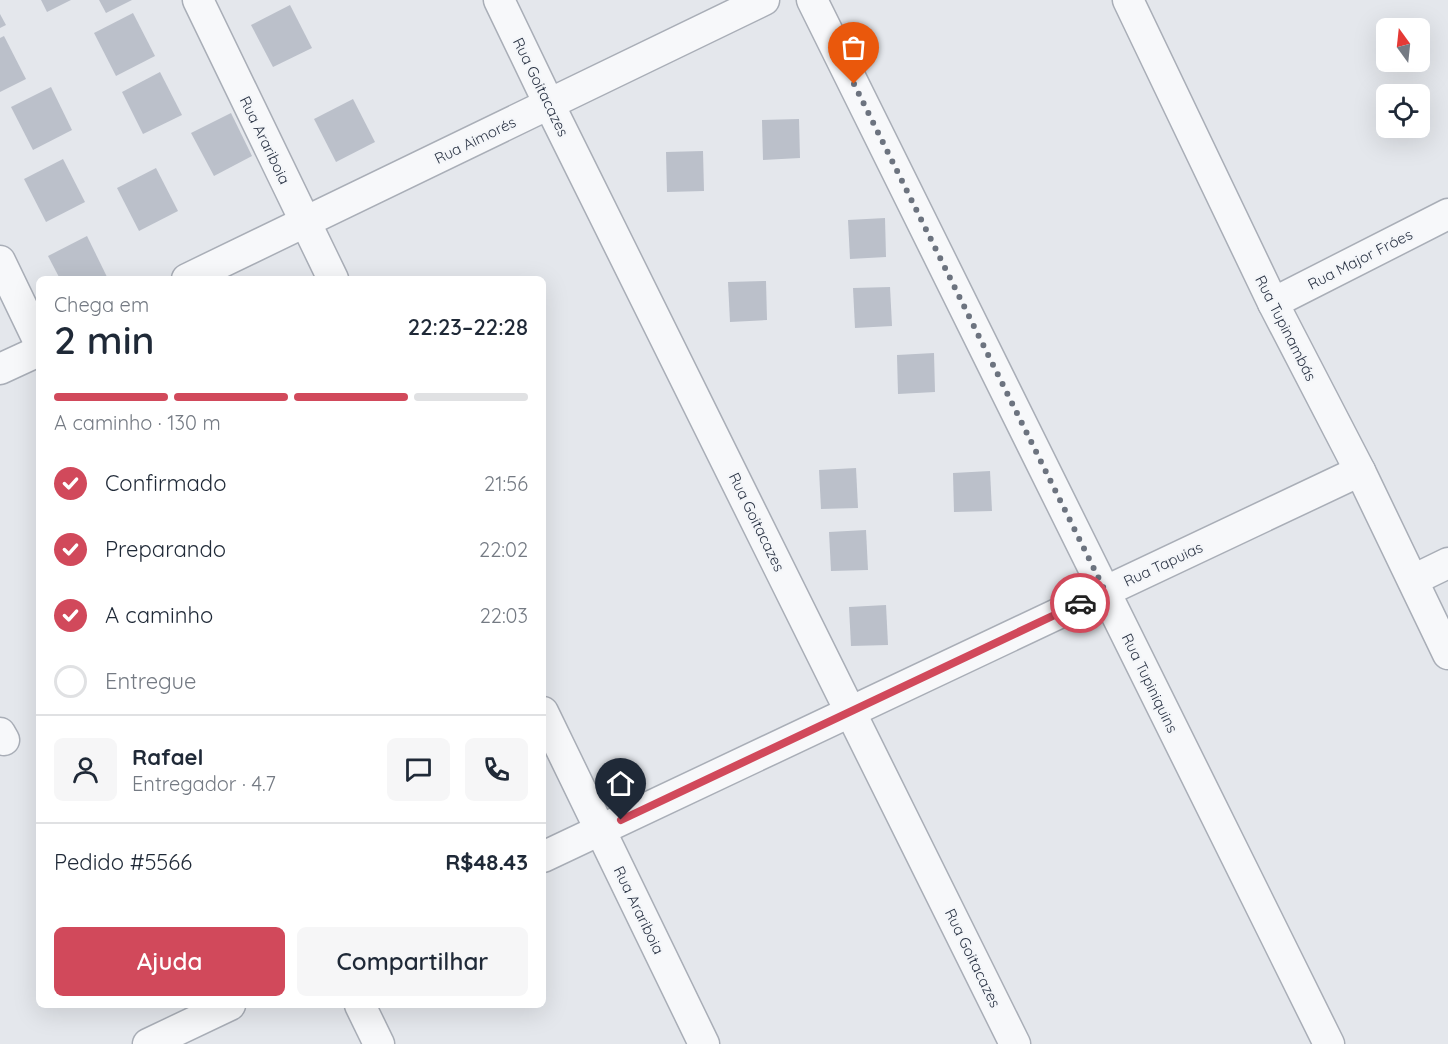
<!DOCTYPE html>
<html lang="pt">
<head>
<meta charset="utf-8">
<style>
  :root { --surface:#fff; --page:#f6f6f7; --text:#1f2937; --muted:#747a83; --line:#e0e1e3; --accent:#d1495b }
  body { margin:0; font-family:Quicksand,sans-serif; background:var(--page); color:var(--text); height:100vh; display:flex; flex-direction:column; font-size:22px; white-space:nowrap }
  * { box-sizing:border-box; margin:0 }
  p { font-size:20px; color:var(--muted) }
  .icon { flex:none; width:33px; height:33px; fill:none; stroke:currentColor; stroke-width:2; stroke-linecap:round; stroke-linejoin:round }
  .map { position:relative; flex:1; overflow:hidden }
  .details { position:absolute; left:36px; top:276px; width:510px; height:732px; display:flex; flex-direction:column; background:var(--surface); border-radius:9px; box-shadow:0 6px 24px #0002 }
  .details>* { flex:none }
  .needle { width:39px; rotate:345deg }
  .controls { position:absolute; left:1376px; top:18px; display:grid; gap:12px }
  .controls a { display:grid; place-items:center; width:54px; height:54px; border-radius:9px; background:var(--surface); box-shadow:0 6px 24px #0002; font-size:30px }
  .pin { position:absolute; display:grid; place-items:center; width:51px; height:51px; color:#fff; margin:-62px -26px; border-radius:50% 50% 50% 0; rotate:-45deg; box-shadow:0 0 6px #0007 }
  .pin .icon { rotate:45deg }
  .courier { position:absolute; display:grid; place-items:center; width:60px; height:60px; margin:-30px; border:4px solid #d1495b; border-radius:50%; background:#fff; color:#222; box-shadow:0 2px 8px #0007 }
  .headline em { font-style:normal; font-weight:600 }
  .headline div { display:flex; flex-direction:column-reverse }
  .headline { display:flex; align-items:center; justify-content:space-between; height:102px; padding:0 18px }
  h1 { font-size:39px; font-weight:600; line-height:45px }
  .bar { display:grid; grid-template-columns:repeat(4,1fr); gap:9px 6px; align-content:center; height:72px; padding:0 18px }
  .bar i { height:8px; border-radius:4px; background:var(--line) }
  .bar .active { background:var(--accent) }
  .bar p { grid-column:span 4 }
  .line { display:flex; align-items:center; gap:15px; padding:0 18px; border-top:2px solid var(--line) }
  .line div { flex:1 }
  .round { display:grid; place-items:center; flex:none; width:63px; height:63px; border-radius:9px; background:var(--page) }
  ol { padding:0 18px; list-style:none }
  li { display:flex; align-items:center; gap:18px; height:66px }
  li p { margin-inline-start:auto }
  li .icon { padding:6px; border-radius:50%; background:var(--accent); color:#fff; stroke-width:4 }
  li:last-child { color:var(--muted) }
  li i { width:33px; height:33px; border:3px solid var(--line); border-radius:50% }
  .action { display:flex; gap:12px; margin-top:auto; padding:12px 18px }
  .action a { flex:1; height:69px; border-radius:9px; background:var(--accent); color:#fff; font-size:24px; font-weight:600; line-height:69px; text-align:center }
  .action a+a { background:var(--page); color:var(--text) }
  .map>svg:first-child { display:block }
</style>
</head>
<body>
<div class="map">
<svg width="1448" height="1044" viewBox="0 0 1448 1044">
  <rect width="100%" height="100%" fill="#e4e7ec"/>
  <!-- building -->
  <g fill="#bbc0ca">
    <path d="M41,0H71L47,12Z"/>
    <path d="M99,0H132L106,13Z"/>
    <path d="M290,5L312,48L273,67L251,25Z"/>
    <path d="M133,13L155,56L116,76L94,33Z"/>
    <path d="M0,14L6,25L0,28Z"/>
    <path d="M4,36L26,79L0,92V38Z"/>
    <path d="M160,72L182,115L143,134L122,92Z"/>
    <path d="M51,87L72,130L33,150L11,107Z"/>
    <path d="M353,99L375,142L336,162L314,119Z"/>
    <path d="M231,113L252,156L214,176L191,133Z"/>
    <path d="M799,119L800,158L763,160L762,120Z"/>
    <path d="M703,151L704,191L667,192L666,152Z"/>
    <path d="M63,159L85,202L46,222L24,179Z"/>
    <path d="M156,168L178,211L139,231L117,188Z"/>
    <path d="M885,218L886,257L850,259L848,220Z"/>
    <path d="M87,236L108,279H60L48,256Z"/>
    <path d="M766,281L767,320L730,322L728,282Z"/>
    <path d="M890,287L892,326L855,328L853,288Z"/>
    <path d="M934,353L935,392L898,394L897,355Z"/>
    <path d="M856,468L858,508L821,509L819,470Z"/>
    <path d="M990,471L992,511L954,512L953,473Z"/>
    <path d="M866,530L868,570L831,571L829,532Z"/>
    <path d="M886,605L888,645L851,646L849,607Z"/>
  </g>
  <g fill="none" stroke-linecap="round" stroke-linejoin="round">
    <defs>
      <g id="street">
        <path d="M198,0L333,279"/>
        <path d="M499,0L549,104L1015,1044"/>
        <path d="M812,0L1329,1044"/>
        <path d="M1128,0L1273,303L1360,471L1448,654"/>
        <path d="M0,261L39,342"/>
        <path d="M187,279L764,0"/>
        <path d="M1273,303L1448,214"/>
        <path d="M0,369L39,351"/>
        <path d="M1413,580L1448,563"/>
        <path d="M543,712L704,1044"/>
        <path d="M0,733L4,740"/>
        <path d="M543,857L1360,471"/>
        <path d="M360,1005L379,1044"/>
        <path d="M148,1044L230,1005"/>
      </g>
    </defs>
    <!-- street casing -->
    <use href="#street" stroke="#a9aeb7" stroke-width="33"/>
    <!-- street -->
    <use href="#street" stroke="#f7f8fa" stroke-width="30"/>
  </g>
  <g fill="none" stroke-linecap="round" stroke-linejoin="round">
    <!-- done -->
    <path stroke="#6c737f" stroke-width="6" stroke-dasharray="0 10.8" d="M854,84L1105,591L1080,603"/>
    <!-- route -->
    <path stroke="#d1495b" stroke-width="8" d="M621,820L1080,603"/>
  </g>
  <g text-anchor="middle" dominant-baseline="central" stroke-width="4.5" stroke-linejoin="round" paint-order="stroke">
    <!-- street labels -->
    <g font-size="15" fill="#2b3445" stroke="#f4f6f9">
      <text transform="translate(541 87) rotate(64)">Rua Goitacazes</text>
      <text transform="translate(265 140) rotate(64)">Rua Arariboia</text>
      <text transform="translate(475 140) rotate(-26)">Rua Aimorés</text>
      <text transform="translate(1360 259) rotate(-27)">Rua Major Fróes</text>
      <text transform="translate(1286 328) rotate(63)">Rua Tupinambás</text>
      <text transform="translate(757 522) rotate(64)">Rua Goitacazes</text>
      <text transform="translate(1163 564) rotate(-25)">Rua Tapuias</text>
      <text transform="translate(1150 683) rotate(64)">Rua Tupiniquins</text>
      <text transform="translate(639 910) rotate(64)">Rua Arariboia</text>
      <text transform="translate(973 958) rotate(64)">Rua Goitacazes</text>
    </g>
  </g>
</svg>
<div class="controls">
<a><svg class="needle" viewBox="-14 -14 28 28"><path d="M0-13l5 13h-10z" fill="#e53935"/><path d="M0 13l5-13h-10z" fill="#747a83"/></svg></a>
<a><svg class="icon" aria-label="locate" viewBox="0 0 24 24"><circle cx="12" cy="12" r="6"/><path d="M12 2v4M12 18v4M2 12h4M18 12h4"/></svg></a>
</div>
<div class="pin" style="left:854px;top:84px;background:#ea580c"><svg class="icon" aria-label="bag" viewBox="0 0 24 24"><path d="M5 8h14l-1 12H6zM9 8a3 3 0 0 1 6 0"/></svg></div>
<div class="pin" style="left:621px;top:820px;background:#1f2937"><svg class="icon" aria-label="home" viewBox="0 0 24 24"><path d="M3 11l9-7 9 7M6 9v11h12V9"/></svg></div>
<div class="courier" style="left:1080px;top:603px"><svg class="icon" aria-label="car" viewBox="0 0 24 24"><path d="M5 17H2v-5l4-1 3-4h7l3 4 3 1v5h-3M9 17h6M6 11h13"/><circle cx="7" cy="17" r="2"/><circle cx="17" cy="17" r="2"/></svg></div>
<section class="details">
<div class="headline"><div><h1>2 min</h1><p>Chega em</p></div><em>22:23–22:28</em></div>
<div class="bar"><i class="active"></i><i class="active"></i><i class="active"></i><i></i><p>A caminho · 130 m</p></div>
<ol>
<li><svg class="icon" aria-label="check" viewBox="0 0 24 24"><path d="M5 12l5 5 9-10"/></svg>Confirmado<p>21:56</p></li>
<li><svg class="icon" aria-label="check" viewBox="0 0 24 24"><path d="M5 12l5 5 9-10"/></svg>Preparando<p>22:02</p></li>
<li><svg class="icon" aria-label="check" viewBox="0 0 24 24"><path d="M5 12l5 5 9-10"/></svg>A caminho<p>22:03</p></li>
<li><i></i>Entregue</li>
</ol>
<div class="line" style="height:108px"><a class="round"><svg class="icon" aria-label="person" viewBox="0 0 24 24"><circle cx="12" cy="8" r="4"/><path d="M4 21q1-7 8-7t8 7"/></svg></a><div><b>Rafael</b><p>Entregador · 4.7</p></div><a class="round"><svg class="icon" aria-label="chat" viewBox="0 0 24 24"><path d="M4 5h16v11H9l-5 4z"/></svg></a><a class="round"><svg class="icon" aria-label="phone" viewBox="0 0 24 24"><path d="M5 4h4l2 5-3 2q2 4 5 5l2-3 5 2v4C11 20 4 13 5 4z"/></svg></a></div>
<div class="line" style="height:78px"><div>Pedido #5566</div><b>R$48.43</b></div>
<div class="action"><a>Ajuda</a><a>Compartilhar</a></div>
</section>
</div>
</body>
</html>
